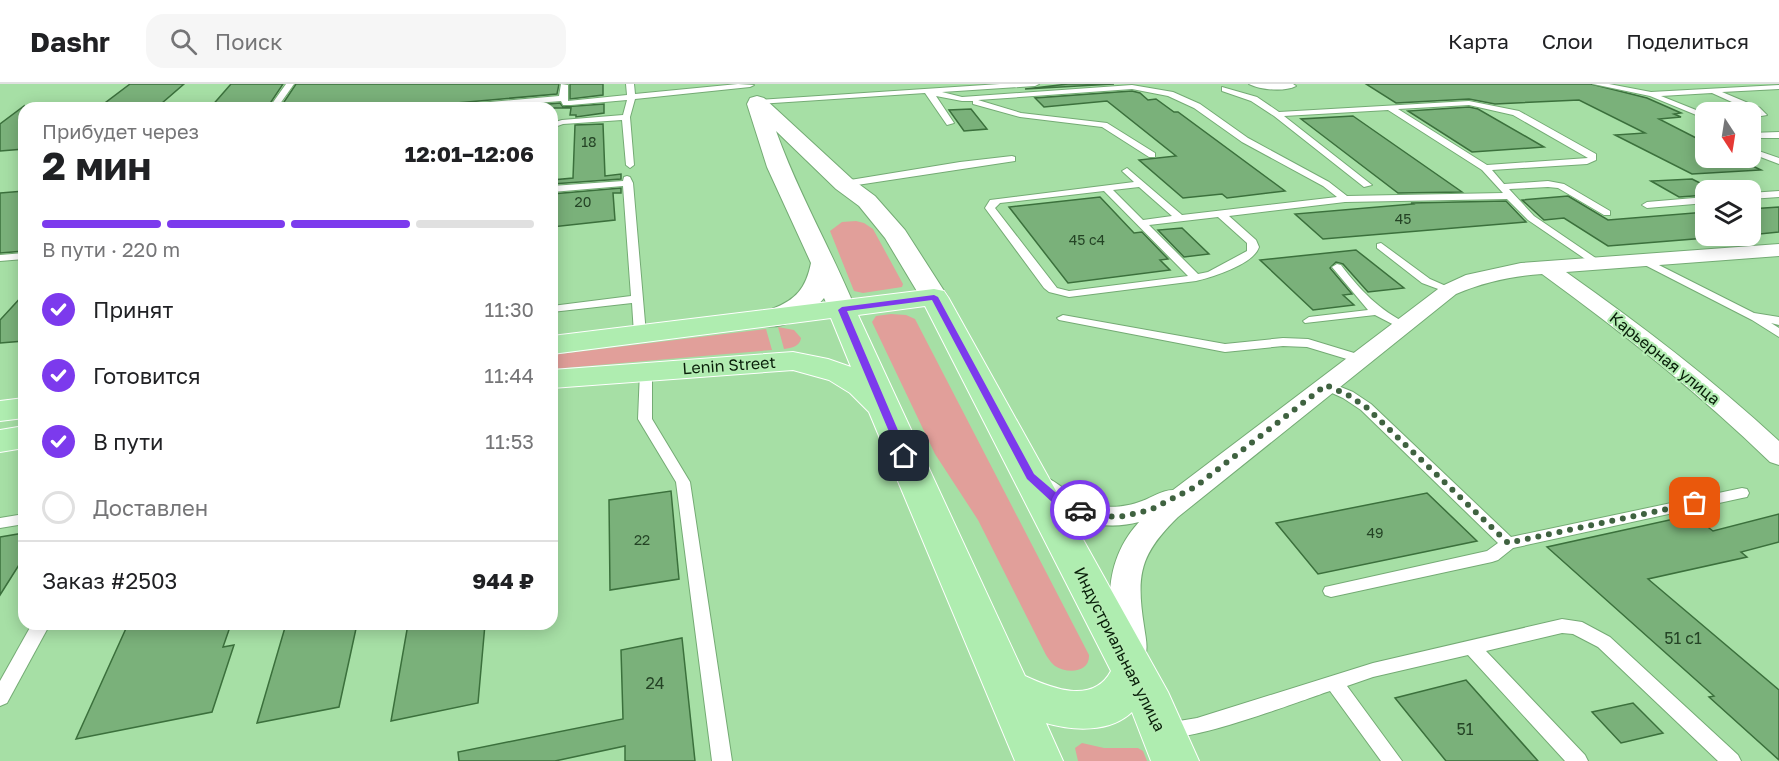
<!DOCTYPE html>
<html lang="ru">
<head>
<meta charset="utf-8">
<style>
  :root { --surface:#fff; --page:#f6f6f6; --text:#202124; --muted:#757577; --line:#e0e0e0; --accent:#7c3aed }
  body { margin:0; font-family:"Golos Text",sans-serif; background:var(--page); color:var(--text); height:100vh; display:flex; flex-direction:column; font-size:22px; white-space:nowrap }
  * { box-sizing:border-box; margin:0 }
  p { font-size:20px; color:var(--muted) }
  .icon { flex:none; width:33px; height:33px; fill:none; stroke:currentColor; stroke-width:2; stroke-linecap:round; stroke-linejoin:round }
  .map { position:relative; flex:1; overflow:hidden }
  .drawer { position:absolute; left:18px; top:18px; width:540px; height:528px; display:flex; flex-direction:column; background:var(--surface); border-radius:18px; box-shadow:0 3px 15px #0003 }
  .drawer>* { flex:none }
  .needle { width:39px; rotate:168deg }
  .controls { position:absolute; left:1695px; top:18px; display:grid; gap:12px }
  .controls a { display:grid; place-items:center; width:66px; height:66px; border-radius:12px; background:var(--surface); box-shadow:0 3px 15px #0003; font-size:30px }
  .pin { position:absolute; display:grid; place-items:center; width:51px; height:51px; color:#fff; margin:-26px; border-radius:12px; box-shadow:0 3px 9px #0006 }
  .courier { position:absolute; display:grid; place-items:center; width:60px; height:60px; margin:-30px; border:4px solid #7c3aed; border-radius:50%; background:#fff; color:#222; box-shadow:0 2px 8px #0007 }
  .summary em { font-style:normal; font-weight:700 }
  .summary div { display:flex; flex-direction:column-reverse }
  .summary { display:flex; align-items:center; justify-content:space-between; height:102px; padding:0 24px }
  h1 { font-size:39px; font-weight:700; line-height:45px }
  .bar { display:grid; grid-template-columns:repeat(4,1fr); gap:9px 6px; align-content:center; height:72px; padding:0 24px }
  .bar i { height:8px; border-radius:4px; background:var(--line) }
  .bar .selected { background:var(--accent) }
  .bar p { grid-column:span 4 }
  .line { display:flex; align-items:center; gap:15px; padding:0 24px; border-top:2px solid var(--line) }
  .line div { flex:1 }
  ol { padding:0 24px; list-style:none }
  li { display:flex; align-items:center; gap:18px; height:66px }
  li p { margin-inline-start:auto }
  li .icon { padding:6px; border-radius:50%; background:var(--accent); color:#fff; stroke-width:4 }
  li:last-child { color:var(--muted) }
  li i { width:33px; height:33px; border:3px solid var(--line); border-radius:50% }
  header { display:flex; align-items:center; gap:36px; box-sizing:border-box; height:84px; padding:0 30px; background:var(--surface); border-bottom:2px solid var(--line) }
  header strong { font-size:28px }
  nav { display:flex; gap:33px; margin-inline-start:auto; font-size:21px }
  .search { width:420px; height:54px; background:var(--page); display:flex; align-items:center; gap:15px; box-sizing:border-box; padding:0 21px; border-radius:18px; color:var(--muted); font-size:22px }
  .map>svg:first-child { display:block }
</style>
</head>
<body>
<header>
<strong>Dashr</strong>
<div class="search"><svg class="icon" aria-label="search" viewBox="0 0 24 24"><circle cx="10" cy="10" r="6"/><path d="M15 15l6 6"/></svg>Поиск</div>
<nav><a>Карта</a><a>Слои</a><a>Поделиться</a></nav>
</header>
<div class="map">
<svg width="1779" height="677" viewBox="0 0 1779 677">
  <rect width="100%" height="100%" fill="#a6dfa5"/>
  <!-- green -->
  <g fill="#e19f9a">
    <path d="M856,137L864,139L873,145L903,200L902,203L863,209L854,207L830,147L842,138Z"/>
    <path d="M891,230L906,231L915,235L1089,571C1090,589 1067,590 1055,582C1052,580 1048,574 1046,571L978,436L935,370L872,238L876,232Z"/>
    <path d="M778,243L794,246L801,254C800,262 792,264 784,265Z"/>
    <path d="M766,245L772,266L552,285V271Z"/>
    <path d="M1082,659L1104,664H1138L1143,667L1147,677H1078L1075,664Z"/>
  </g>
  <!-- building -->
  <g fill="#7ab17a" stroke="#3b703c" stroke-width="1.5">
    <path d="M130,0H184L162,19L101,22Z"/>
    <path d="M231,0H283L267,24H210Z"/>
    <path d="M296,0H559L557,10L445,20L439,24H419L418,22L280,24Z"/>
    <path d="M570,0H603V11L570,15Z"/>
    <path d="M1068,0H1114L1025,5Z"/>
    <path d="M1366,0H1591L1647,14L1681,29L1674,30L1681,33L1659,35L1706,59V74H1736L1761,86L1692,90L1615,51L1645,49L1579,16L1495,20L1469,15L1396,19Z"/>
    <path d="M1132,7L1140,9L1148,16L1156,15L1174,28H1178L1285,107L1227,114L1222,110L1183,114L1139,76L1176,72L1107,17L1044,23L1035,14Z"/>
    <path d="M560,19L563,23L604,20V29L576,33V31H570L571,24H501Z"/>
    <path d="M24,22V65L0,67V40Z"/>
    <path d="M1469,23L1478,25L1544,63L1472,68L1408,27Z"/>
    <path d="M971,25L987,45L964,47L949,26Z"/>
    <path d="M1353,32L1462,108L1398,109L1301,35Z"/>
    <path d="M603,40L605,92L621,90V95L552,100V96L573,94L575,41Z"/>
    <path d="M1692,95L1706,102V111L1679,113L1651,97Z"/>
    <path d="M621,104V109H613L615,136L552,143V110Z"/>
    <path d="M24,107V167L0,169V109Z"/>
    <path d="M1568,112L1608,136L1706,128V154L1608,162L1564,134L1544,136L1522,116Z"/>
    <path d="M1100,113L1134,149L1142,148L1168,175L1160,176L1170,186L1068,199L1009,123Z"/>
    <path d="M1506,117L1526,138L1323,155L1295,130L1413,120L1411,119Z"/>
    <path d="M1779,123V148L1750,151V125Z"/>
    <path d="M1182,144L1209,170L1184,173L1158,146Z"/>
    <path d="M1356,166L1404,204L1368,208L1343,180L1336,178L1330,184L1352,210L1343,211L1354,221L1313,226L1260,176Z"/>
    <path d="M24,210V257L0,259V236Z"/>
    <path d="M671,407L679,495L610,506L609,416Z"/>
    <path d="M1427,409L1477,457L1318,490L1276,439Z"/>
    <path d="M1779,430V458L1741,468L1747,473L1648,495L1779,606V676L1709,613L1714,612L1547,463L1692,431L1713,447Z"/>
    <path d="M24,449V473L0,511V453Z"/>
    <path d="M128,540H231L223,563L234,561L212,628L76,655Z"/>
    <path d="M286,540H357L339,623L257,639Z"/>
    <path d="M408,540H485L478,619L391,637Z"/>
    <path d="M682,554L695,677H625V662L555,677H459L458,668L623,635L621,566Z"/>
    <path d="M1466,596L1538,677H1446L1395,614Z"/>
    <path d="M1633,619L1663,649L1621,659L1592,628Z"/>
  </g>
  <g fill="none" stroke-linecap="round" stroke-linejoin="round">
    <defs>
      <g id="lane">
        <path d="M286,0H294L277,24H269Z"/>
        <path d="M561,0L568,1V17L627,11L626,0H634L635,10L738,0L754,1L750,3L635,15L630,33L634,81L630,84L626,81L622,36L563,40L552,44V39L562,36L623,31L627,16L571,21H563L561,17L473,24H441L445,22L559,12Z"/>
        <path d="M1000,0H1039L1035,2L942,8L962,13L1132,1L1173,8L1200,20L1248,54L1329,98L1347,112L1503,109L1482,86L1388,26L1284,32L1372,101L1364,103L1274,32L1251,17L1222,7V3L1257,13L1279,28L1469,17L1519,27L1596,70V76L1587,80L1492,86L1504,100L1548,97L1564,100L1610,127V131H1604L1558,104L1548,103L1509,105L1534,132L1603,179L1602,181H1594L1528,136L1507,115L1345,118L1229,132L1256,156L1259,163C1254,180 1213,193 1196,197L1069,213L1049,208L1044,204L985,124L990,116L1134,98L1122,87L1127,84L1182,131L1337,113L1323,102L1242,58L1194,24L1168,12L1132,5L978,16L1021,29L1107,39L1155,69V73H1149L1102,43L1020,33L973,20V17H962L936,12L954,39L947,41L925,9L757,20L753,18L757,16ZM1469,21L1513,31L1588,74L1487,81L1398,25ZM1139,103L1172,132L1143,136L1113,106ZM1104,107L1188,192L1069,207L1057,204L995,124L1000,119ZM1218,133L1247,159V167L1208,188L1198,190L1149,141Z"/>
        <path d="M1249,0H1293L1296,2C1284,8 1261,6 1249,0Z"/>
        <path d="M1593,0H1609L1651,8L1779,1V5L1722,8L1760,24L1767,31L1750,34V30L1756,29L1754,28L1712,9L1661,12L1706,30V35L1650,12Z"/>
        <path d="M1779,48V54H1750V49Z"/>
        <path d="M1750,64L1779,74V80L1750,69Z"/>
        <path d="M1012,72L1015,73V77L844,103L839,100L844,97L960,78Z"/>
        <path d="M627,92L630,93L633,99L646,250L640,254L634,250L632,219L552,228V222L631,212L623,102L552,108V102L623,97L624,93Z"/>
        <path d="M1779,107V113L1750,115V109Z"/>
        <path d="M1706,113V119L1647,124L1642,121L1647,118Z"/>
        <path d="M1381,159L1430,195L1455,206L1449,209L1422,199L1377,164V160Z"/>
        <path d="M24,169V175L0,177V171Z"/>
        <path d="M1643,173L1754,229L1779,233V241L1771,239L1779,244V253L1752,236L1639,178L1638,176Z"/>
        <path d="M1337,180L1341,181C1360,206 1379,226 1408,240L1410,242L1408,244H1400L1375,231L1305,239L1303,237L1309,233L1368,226L1332,183Z"/>
        <path d="M1063,231L1225,260L1283,254L1308,255L1364,272L1366,275L1360,279L1307,263L1283,262L1225,268L1059,236L1057,234Z"/>
        <path d="M646,283L652,287V335L690,398L732,677H712L676,398L638,335L640,287Z"/>
        <path d="M1326,297L1353,308L1371,320L1511,453L1742,404L1747,405L1749,409L1747,413L1742,414L1513,464L1498,476L1492,478L1331,513L1325,511L1323,507L1325,503L1487,467L1498,459L1361,326L1343,314L1321,304L1320,301Z"/>
        <path d="M24,430V440L0,444V434Z"/>
        <path d="M1562,535L1582,538L1610,553L1738,671L1741,677H1718L1598,563L1573,550L1562,549L1486,567L1585,671L1588,677H1565L1468,571L1373,593L1347,602L1402,677H1381L1330,607C1300,617 1186,661 1161,652L1159,646L1161,640L1197,634L1373,579Z"/>
        <path d="M32,540H50L7,619L0,622V597Z"/>
      </g>
      <path id="street" d="M1779,160V172L1566,188C1640,240 1712,295 1779,357V381L1770,378C1699,309 1622,248 1542,190C1512,192 1484,198 1456,210L1178,433C1140,470 1136,490 1144,542C1146,556 1149,566 1143,578L1131,582L1119,578C1113,567 1113,555 1111,542C1107,503 1111,469 1139,438C1099,449 1044,433 1021,397L1025,391C1049,384 1067,413 1091,420C1107,425 1127,423 1142,417C1153,413 1162,406 1173,406L1442,202L1466,191L1521,179Z"/>
      <path id="secondary" d="M757,12L764,14L852,95L875,112L905,146L948,213L944,219L934,221L924,219L885,154L859,122L836,105L776,47C798,109 831,165 856,226L852,232L842,234L832,232L824,214C810,232 782,247 760,241L756,235C760,228 764,228 772,225C796,216 806,204 811,179L767,83L747,20L750,14Z"/>
      <g id="primary">
        <path d="M934,205L944,207L948,213L1168,608L1199,677H1151L1132,628C1110,649 1073,647 1046,639L1063,677H1015L869,328L850,309L829,296L793,286L552,304V286L793,268L828,275L851,283L831,234L552,270V252ZM925,222L1111,587C1093,621 1051,604 1025,592L858,231Z"/>
        <path d="M24,314V334L0,337V317Z"/>
        <path d="M24,342V364L0,368V346Z"/>
      </g>
    </defs>
    <!-- lane casing -->
    <use href="#lane" stroke="#74ab74" stroke-width="2"/>
    <!-- street casing -->
    <use href="#street" stroke="#74ab74" stroke-width="2"/>
    <!-- secondary casing -->
    <use href="#secondary" stroke="#74ab74" stroke-width="2"/>
    <!-- primary casing -->
    <use href="#primary" stroke="#fff" stroke-width="2"/>
    <!-- lane -->
    <use href="#lane" fill="#fff" fill-rule="evenodd"/>
    <!-- street -->
    <use href="#street" fill="#fff" fill-rule="evenodd"/>
    <!-- secondary -->
    <use href="#secondary" fill="#fff" fill-rule="evenodd"/>
    <!-- primary -->
    <use href="#primary" fill="#afedb0" fill-rule="evenodd"/>
  </g>
  <!-- route -->
  <path fill="#7c3aed" d="M934,211L938,213L1034,390L1061,413L1084,424V429H1076L1053,419L1027,395L932,216L847,227L909,372L904,375L900,374L838,226L842,223Z"/>
  <g fill="none" stroke-linecap="round" stroke-linejoin="round">
    <!-- done -->
    <path stroke="#3f6240" stroke-width="6" stroke-dasharray="0 10.8" d="M1080,426L1102,432L1119,433L1150,426L1195,403L1326,301L1348,311L1366,323L1508,459L1695,419"/>
  </g>
  <g text-anchor="middle" dominant-baseline="central" stroke-width="4.5" stroke-linejoin="round" paint-order="stroke">
    <!-- number labels -->
    <g font-size="14" fill="#244325">
      <text x="589" y="57">18</text>
      <text x="583" y="117">20</text>
      <text x="1403" y="134">45</text>
      <text x="1087" y="155">45 с4</text>
      <text x="1375" y="448">49</text>
      <text x="642" y="455">22</text>
    </g>
    <!-- street labels -->
    <g font-size="16" fill="#081e09" stroke="#b3ecb2">
      <text transform="translate(1665 274) rotate(39)">Карьерная улица</text>
      <text transform="translate(729 281) rotate(-4)">Lenin Street</text>
      <text transform="translate(1120 565) rotate(63)">Индустриальная улица</text>
    </g>
    <!-- near-number labels -->
    <g font-size="16" fill="#244325">
      <text x="1683" y="554">51 с1</text>
      <text x="655" y="599">24</text>
      <text x="1465" y="645">51</text>
    </g>
  </g>
</svg>
<div class="controls">
<a><svg class="needle" viewBox="-14 -14 28 28"><path d="M0-13l5 13h-10z" fill="#e53935"/><path d="M0 13l5-13h-10z" fill="#757577"/></svg></a>
<a><svg class="icon" aria-label="layers" viewBox="0 0 24 24"><path d="M12 4l9 5-9 5-9-5zM3 14l9 5 9-5"/></svg></a>
</div>
<div class="pin" style="left:1695px;top:419px;background:#ea580c"><svg class="icon" aria-label="bag" viewBox="0 0 24 24"><path d="M5 8h14l-1 12H6zM9 8a3 3 0 0 1 6 0"/></svg></div>
<div class="pin" style="left:904px;top:372px;background:#1f2937"><svg class="icon" aria-label="home" viewBox="0 0 24 24"><path d="M3 11l9-7 9 7M6 9v11h12V9"/></svg></div>
<div class="courier" style="left:1080px;top:426px"><svg class="icon" aria-label="car" viewBox="0 0 24 24"><path d="M5 17H2v-5l4-1 3-4h7l3 4 3 1v5h-3M9 17h6M6 11h13"/><circle cx="7" cy="17" r="2"/><circle cx="17" cy="17" r="2"/></svg></div>
<section class="drawer">
<div class="summary"><div><h1>2 мин</h1><p>Прибудет через</p></div><em>12:01–12:06</em></div>
<div class="bar"><i class="selected"></i><i class="selected"></i><i class="selected"></i><i></i><p>В пути · 220 m</p></div>
<ol>
<li><svg class="icon" aria-label="check" viewBox="0 0 24 24"><path d="M5 12l5 5 9-10"/></svg>Принят<p>11:30</p></li>
<li><svg class="icon" aria-label="check" viewBox="0 0 24 24"><path d="M5 12l5 5 9-10"/></svg>Готовится<p>11:44</p></li>
<li><svg class="icon" aria-label="check" viewBox="0 0 24 24"><path d="M5 12l5 5 9-10"/></svg>В пути<p>11:53</p></li>
<li><i></i>Доставлен</li>
</ol>
<div class="line" style="height:78px"><div>Заказ #2503</div><b>944 ₽</b></div>
</section>
</div>
</body>
</html>
